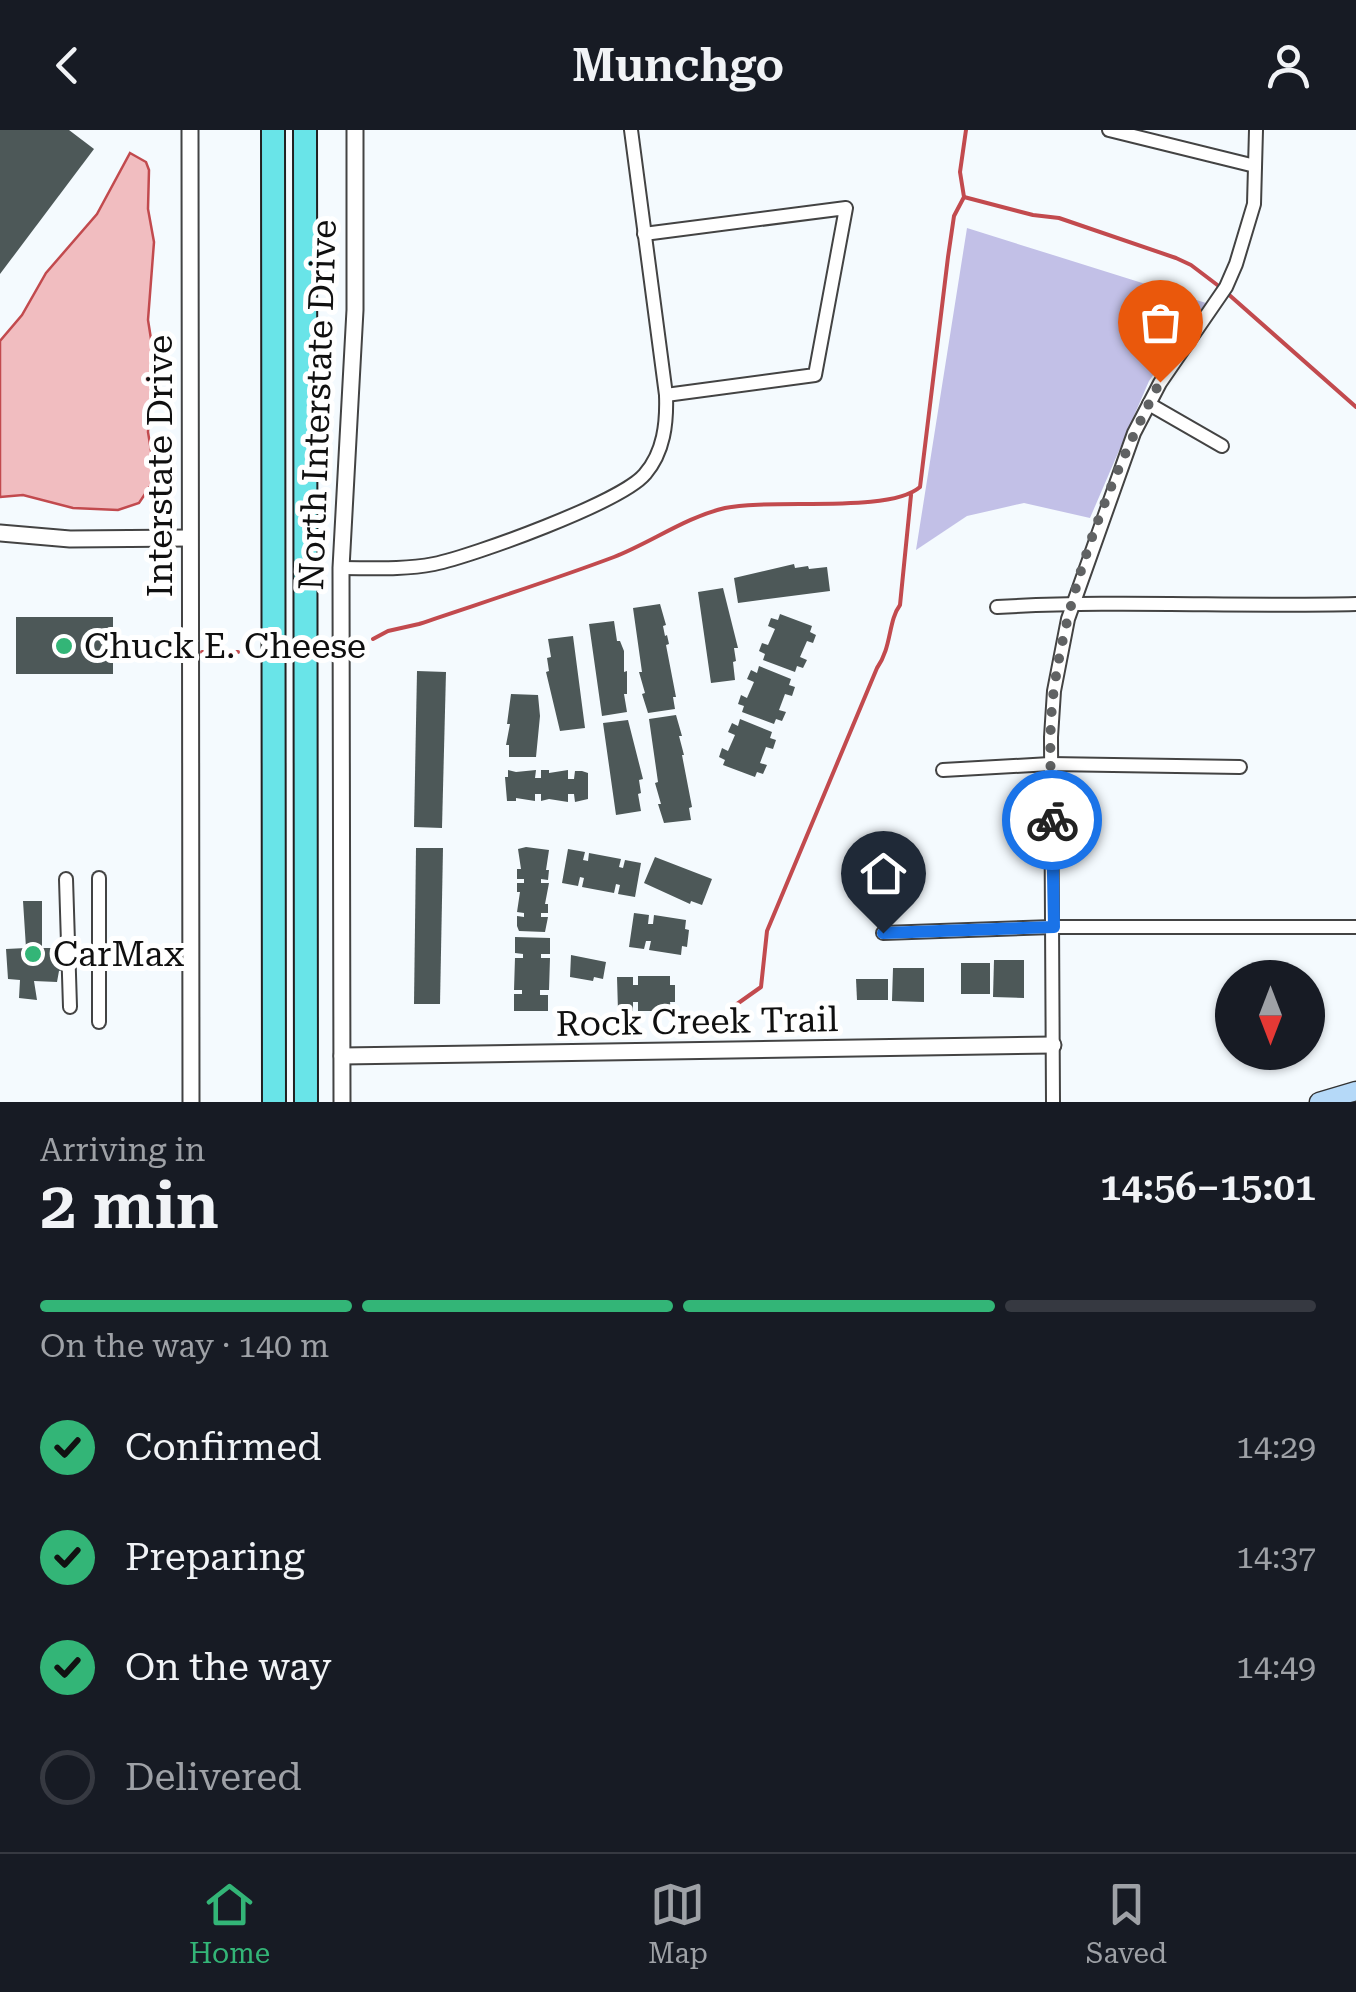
<!DOCTYPE html>
<html lang="en">
<head>
<meta charset="utf-8">
<style>
  :root { --surface:#171b24; --page:#242831; --text:#f1f3f6; --muted:#9ea1a6; --line:#363941; --accent:#33b577 }
  body { margin:0; font-family:"Roboto Serif",serif; background:var(--page); color:var(--text); height:100vh; display:flex; flex-direction:column; font-size:38px; white-space:nowrap }
  * { box-sizing:border-box; margin:0 }
  p { font-size:32px; color:var(--muted) }
  .icon { flex:none; width:55px; height:55px; fill:none; stroke:currentColor; stroke-width:2; stroke-linecap:round; stroke-linejoin:round }
  .map { position:relative; height:972px; overflow:hidden }
  .drawer { display:flex; flex-direction:column; background:var(--surface); flex:1 }
  .drawer>* { flex:none }
  .needle { width:65px; rotate:180deg }
  .tools { position:absolute; left:1215px; top:830px; display:grid; gap:20px }
  .tools a { display:grid; place-items:center; width:110px; height:110px; border-radius:50%; background:var(--surface); box-shadow:0 2px 8px #0004; font-size:50px }
  .pin { position:absolute; display:grid; place-items:center; width:85px; height:85px; color:#fff; margin:-102px -42px; border-radius:50% 50% 50% 0; rotate:-45deg; box-shadow:0 0 10px #0007 }
  .pin .icon { rotate:45deg }
  .courier { position:absolute; display:grid; place-items:center; width:100px; height:100px; margin:-50px; border:8px solid #1a73e8; border-radius:50%; background:#fff; color:#222; box-shadow:0 2px 12px #0007 }
  .overview em { font-style:normal; font-weight:600 }
  .overview div { display:flex; flex-direction:column-reverse }
  .overview { display:flex; align-items:center; justify-content:space-between; height:170px; padding:0 40px }
  h1 { font-size:65px; font-weight:600; line-height:75px }
  .bar { display:grid; grid-template-columns:repeat(4,1fr); gap:15px 10px; align-content:center; height:120px; padding:0 40px }
  .bar i { height:12px; border-radius:8px; background:var(--line) }
  .bar .current { background:var(--accent) }
  .bar p { grid-column:span 4 }
  ol { padding:0 40px; list-style:none }
  li { display:flex; align-items:center; gap:30px; height:110px }
  li p { margin-inline-start:auto }
  li .icon { padding:10px; border-radius:50%; background:var(--accent); color:#111; stroke-width:4 }
  li:last-child { color:var(--muted) }
  li i { width:55px; height:55px; border:5px solid var(--line); border-radius:50% }
  header { display:flex; justify-content:space-between; align-items:center; height:130px; padding:0 40px; background:var(--surface); font-size:45px; font-weight:600 }
  .tabs { display:flex; justify-content:space-around; align-items:center; height:140px; border-top:2px solid var(--line); background:var(--surface); font-size:28px; color:var(--muted) }
  .tabs a { display:grid; justify-items:center; gap:5px }
  .tabs .current { color:var(--accent) }
  .map>svg:first-child { display:block }
</style>
</head>
<body>
<header><svg class="icon" aria-label="back" viewBox="0 0 24 24"><path d="M15 5l-7 7 7 7"/></svg>Munchgo<svg class="icon" aria-label="person" viewBox="0 0 24 24"><circle cx="12" cy="8" r="4"/><path d="M4 21q1-7 8-7t8 7"/></svg></header>
<div class="map">
<svg width="1356" height="972" viewBox="0 0 1356 972">
  <rect width="100%" height="100%" fill="#f4fafe"/>
  <!-- green -->
  <path fill="#c2c0e7" d="M967,98L1206,173L1149,251L1090,388L1024,373L967,386L916,420Z"/>
  <!-- water -->
  <path fill="#f1bdc0" stroke="#c24a4e" stroke-width="2.5" d="M130,23L146,32L149,40L148,79L154,112L148,190L154,228L148,302L154,339L153,352L139,373L118,380L73,378L23,365L0,367V211L22,185L46,143L97,84Z"/>
  <g fill="none" stroke-linecap="round" stroke-linejoin="round">
    <!-- stream -->
    <g stroke="#c24a4e" stroke-width="4">
      <path d="M964,67L1033,85L1059,88L1176,128L1191,135L1220,157"/>
      <path d="M1227,163L1356,277"/>
      <path d="M373,509L388,501L419,494C484,472 550,451 614,427C652,412 686,387 725,378C772,368 889,384 920,357L948,127L954,86L964,67L960,42L966,0"/>
      <path d="M202,522H238"/>
      <path d="M737,874L761,857L767,801L877,538C892,517 888,491 900,475L911,365"/>
    </g>
  </g>
  <!-- building -->
  <g fill="#4d5858">
    <path d="M0,0H69L94,19L0,144Z"/>
    <path d="M794,434L795,438L808,436L809,439L827,437L830,461L738,473L734,448Z"/>
    <path d="M723,458L738,518H734L736,531L733,532L735,550L711,553L698,462Z"/>
    <path d="M660,474L666,495L663,496L665,506L667,505L669,514L666,515L676,567H673L675,579L648,583L642,564L645,563L639,542H642L633,478Z"/>
    <path d="M780,484L812,496L810,502L816,505L813,513L807,511L800,527L807,530L803,538L797,536L795,542L763,530L765,524L759,521L762,513L768,515L775,499L768,496L771,488L778,490Z"/>
    <rect x="16" y="487" width="97" height="57"/>
    <path d="M614,491L617,511H620L624,521V542L627,541V564H624L627,582L602,586L589,494Z"/>
    <path d="M573,506L585,598L560,601L546,542L549,541L547,528L551,527L548,509Z"/>
    <path d="M759,536L791,549L789,555L795,557L792,566L785,564L779,580L786,582L782,591L776,589L774,594L742,582L744,576L738,574L741,565L747,568L754,552L747,549L751,540L757,543Z"/>
    <path d="M417,541L446,542L442,698L414,697Z"/>
    <path d="M511,564L538,565L540,586L536,627H509V615H506L510,594H507Z"/>
    <path d="M676,585L682,606H679L684,625H682L692,677L689,678L691,690L664,693L658,674H661L655,653L658,652L649,589Z"/>
    <path d="M740,589L772,602L770,608L776,610L773,619L766,617L760,633L767,635L763,644L757,642L755,647L723,635L725,630L719,627L722,618L728,621L735,605L728,602L732,593L738,596Z"/>
    <path d="M628,590L643,649L639,650L641,663L638,664L641,681L616,685L603,593Z"/>
    <path d="M508,640L516,642L536,640L535,648H541V640H549V643L568,640V649H574L575,641H582L588,643V669L575,672L574,664H568V672L549,669L541,671V664H535V671L516,668V671H507L505,647H508Z"/>
    <path d="M526,717L549,720L546,740H549L548,750L541,749V753H549L545,774H548V783H541V787H548L545,802L519,801L517,796V786L524,787V783L517,782L520,762H517V753H524V749H517V739H521L518,719Z"/>
    <path d="M416,718H443L440,874H414Z"/>
    <path d="M568,719L585,722L583,730L588,731L589,723L621,729L619,737L623,738L625,730L641,733L635,767L618,764L620,755L616,754L614,763L582,757L584,748L580,747L578,756L562,753Z"/>
    <path d="M875,723L887,750L866,759L854,732Z"/>
    <path d="M655,727L712,749L702,775L691,771L690,774L644,753Z"/>
    <path d="M23,771H42V818H58L60,832L64,830V840L59,841L57,852L34,851L37,870L19,868L20,850L8,849L6,819L26,818Z"/>
    <path d="M634,783L649,785L648,794H653L654,785L686,790L685,799L689,800L687,817L682,816L681,825L649,820L651,811H646L644,819L629,817Z"/>
    <path d="M515,807L550,808V824H541V828H550L549,860H540V865H548V881H514V864H522V860H514L515,828H523V824L515,823Z"/>
    <path d="M571,825L606,832L603,849L594,847L593,851L570,847Z"/>
    <path d="M994,830H1024V868L993,867Z"/>
    <rect x="961" y="833" width="29" height="31"/>
    <path d="M893,838H924V872L892,871Z"/>
    <path d="M638,846H670V855H675V872H670L671,881H638V872H633V881H618L617,847H633V855H638Z"/>
    <path d="M856,849H888V870H857Z"/>
  </g>
  <g fill="none" stroke-linecap="round" stroke-linejoin="round">
    <defs>
      <g id="minor">
        <path d="M1109,0L1255,36"/>
        <path d="M644,104L846,78L815,245L666,265"/>
        <path d="M1149,274L1222,316"/>
        <path d="M341,438C372,438 403,440 434,434C473,426 622,372 645,344C664,322 667,293 666,265L631,0"/>
        <path d="M997,477C1116,470 1236,477 1356,474"/>
        <path d="M943,640L1050,634L1240,637"/>
        <path d="M99,748V892"/>
        <path d="M66,749L70,877"/>
        <path d="M883,803L1053,797H1356"/>
        <path d="M1053,972L1051,607L1054,561L1068,489L1134,303L1160,253L1226,157L1236,134L1254,74L1256,0"/>
      </g>
      <g id="tertiary">
        <path d="M190,0L191,972"/>
        <path d="M0,403L70,409L189,408"/>
        <path d="M342,926L1053,915"/>
        <path d="M342,972L341,438L355,180V0"/>
      </g>
      <path id="secondary" d="M1319,972L1356,961"/>
      <g id="motorway">
        <path d="M273,0L274,972"/>
        <path d="M305,0L306,972"/>
      </g>
    </defs>
    <!-- minor casing -->
    <use href="#minor" stroke="#434343" stroke-width="16"/>
    <!-- tertiary casing -->
    <use href="#tertiary" stroke="#434343" stroke-width="19"/>
    <!-- secondary casing -->
    <use href="#secondary" stroke="#323232" stroke-width="21"/>
    <!-- motorway casing -->
    <use href="#motorway" stroke="#212121" stroke-width="26"/>
    <!-- minor -->
    <use href="#minor" stroke="#fff" stroke-width="12"/>
    <!-- tertiary -->
    <use href="#tertiary" stroke="#fff" stroke-width="15"/>
    <!-- secondary -->
    <use href="#secondary" stroke="#b5d9f8" stroke-width="18"/>
    <!-- motorway -->
    <use href="#motorway" stroke="#69e4e8" stroke-width="22"/>
  </g>
  <g fill="none" stroke-linecap="round" stroke-linejoin="round">
    <!-- done -->
    <path stroke="#606263" stroke-width="10" stroke-dasharray="0 18" d="M1052,690C1051,646 1048,602 1054,559C1069,453 1111,346 1160,252"/>
    <!-- route -->
    <path stroke="#1a73e8" stroke-width="12" d="M883,803L1054,797L1052,690"/>
  </g>
  <!-- markers -->
  <g fill="#33b577" stroke="#fff" stroke-width="4">
    <circle cx="64" cy="516" r="10"/>
    <circle cx="33" cy="824" r="10"/>
  </g>
  <g text-anchor="middle" dominant-baseline="central" stroke-width="10" stroke-linejoin="round" paint-order="stroke">
    <!-- street labels -->
    <g font-size="35" fill="#101010" stroke="#fff">
      <text transform="translate(318 275) rotate(-88)">North Interstate Drive</text>
      <text transform="translate(160 336) rotate(-90)">Interstate Drive</text>
      <text transform="translate(697 892) rotate(-1)">Rock Creek Trail</text>
    </g>
    <!-- poi labels -->
    <g font-size="35" fill="#101010" stroke="#fff" text-anchor="start">
      <text x="84" y="516">Chuck E. Cheese</text>
      <text x="53" y="824">CarMax</text>
    </g>
  </g>
</svg>
<div class="tools">
<a><svg class="needle" viewBox="-14 -14 28 28"><path d="M0-13l5 13h-10z" fill="#e53935"/><path d="M0 13l5-13h-10z" fill="#9ea1a6"/></svg></a>
</div>
<div class="pin" style="left:1160px;top:252px;background:#ea580c"><svg class="icon" aria-label="bag" viewBox="0 0 24 24"><path d="M5 8h14l-1 12H6zM9 8a3 3 0 0 1 6 0"/></svg></div>
<div class="pin" style="left:883px;top:803px;background:#1f2937"><svg class="icon" aria-label="home" viewBox="0 0 24 24"><path d="M3 11l9-7 9 7M6 9v11h12V9"/></svg></div>
<div class="courier" style="left:1052px;top:690px"><svg class="icon" aria-label="bike" viewBox="0 0 24 24"><circle cx="6" cy="16" r="4"/><circle cx="18" cy="16" r="4"/><path d="M6 16l4-8h5l3 8M10 8l3 8H6M13 5h3"/></svg></div>
</div>
<section class="drawer">
<div class="overview"><div><h1>2 min</h1><p>Arriving in</p></div><em>14:56–15:01</em></div>
<div class="bar"><i class="current"></i><i class="current"></i><i class="current"></i><i></i><p>On the way · 140 m</p></div>
<ol>
<li><svg class="icon" aria-label="check" viewBox="0 0 24 24"><path d="M5 12l5 5 9-10"/></svg>Confirmed<p>14:29</p></li>
<li><svg class="icon" aria-label="check" viewBox="0 0 24 24"><path d="M5 12l5 5 9-10"/></svg>Preparing<p>14:37</p></li>
<li><svg class="icon" aria-label="check" viewBox="0 0 24 24"><path d="M5 12l5 5 9-10"/></svg>On the way<p>14:49</p></li>
<li><i></i>Delivered</li>
</ol>
</section>
<nav class="tabs">
<a class="current"><svg class="icon" aria-label="home" viewBox="0 0 24 24"><path d="M3 11l9-7 9 7M6 9v11h12V9"/></svg>Home</a>
<a><svg class="icon" aria-label="map" viewBox="0 0 24 24"><path d="M3 6l6-2 6 2 6-2v14l-6 2-6-2-6 2zM9 4v14M15 6v14"/></svg>Map</a>
<a><svg class="icon" aria-label="saved" viewBox="0 0 24 24"><path d="M7 4h10v16l-5-4-5 4z"/></svg>Saved</a>
</nav>
</body>
</html>
